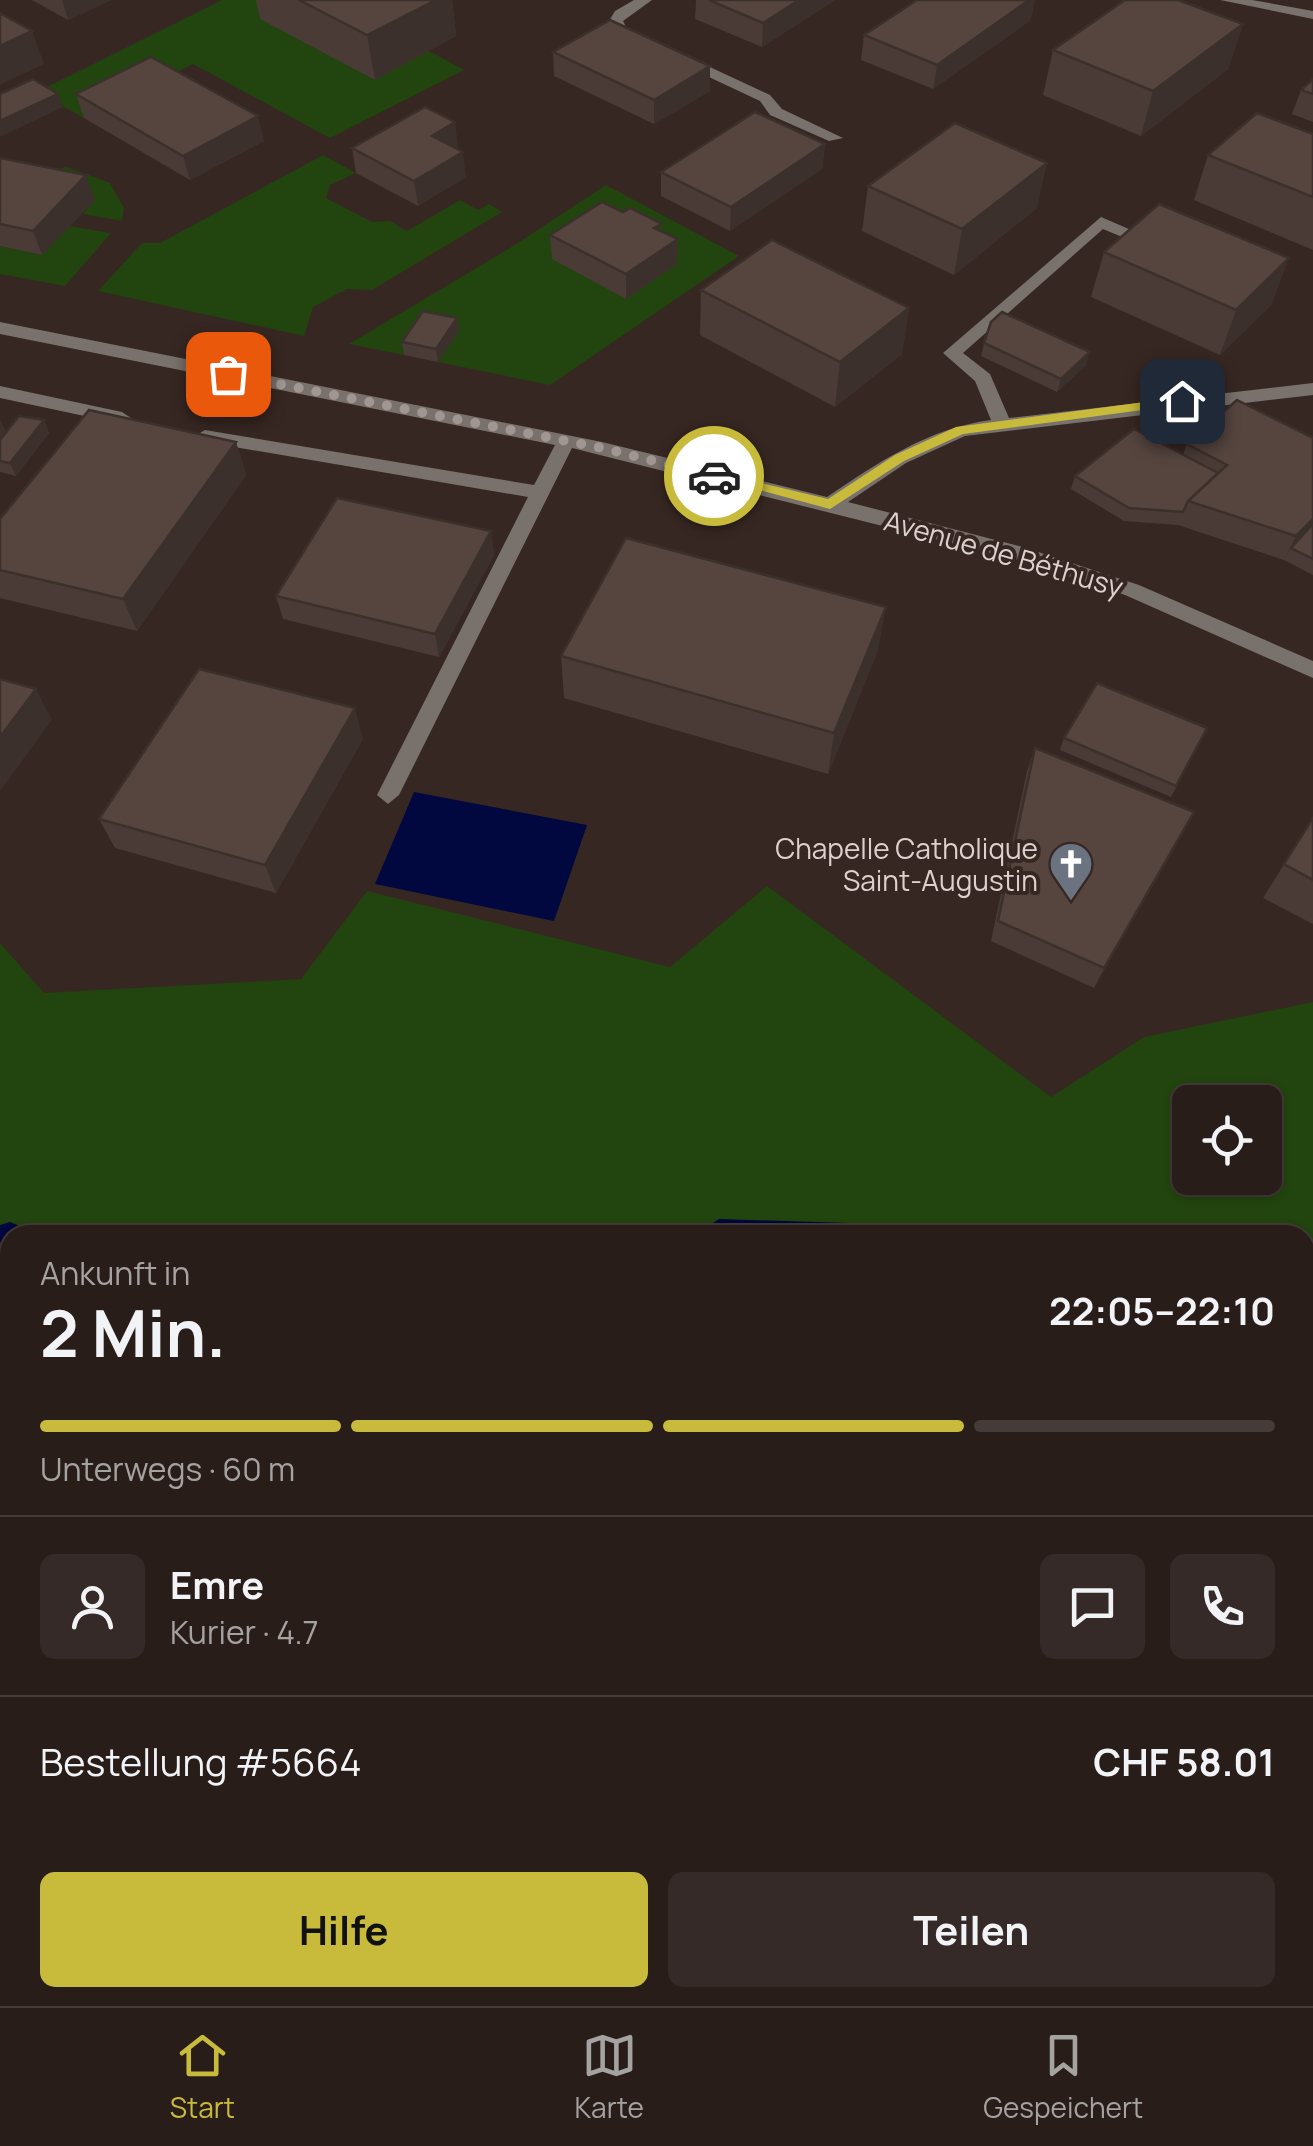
<!DOCTYPE html>
<html lang="de">
<head>
<meta charset="utf-8">
<style>
  :root { --surface:#291d1a; --page:#352a27; --text:#f1f3f6; --muted:#a5a2a2; --line:#453b39; --accent:#c8bb3b }
  body { margin:0; font-family:Manrope,sans-serif; background:var(--page); color:var(--text); height:100vh; display:flex; flex-direction:column; font-size:38px; white-space:nowrap }
  * { box-sizing:border-box; margin:0 }
  p { font-size:32px; color:var(--muted) }
  .icon { flex:none; width:55px; height:55px; fill:none; stroke:currentColor; stroke-width:2; stroke-linecap:round; stroke-linejoin:round }
  .map { position:relative; flex:1; overflow:hidden }
  .sheet { position:absolute; left:0px; top:1225px; width:1315px; height:782px; display:flex; flex-direction:column; background:var(--surface); border-radius:30px 30px 0 0; box-shadow:0 2px 8px #0004,0 0 0 2px var(--line) }
  .sheet>* { flex:none }
  .controls { position:absolute; left:1172px; top:1085px; display:grid; gap:20px }
  .controls a { display:grid; place-items:center; width:110px; height:110px; border-radius:15px; background:var(--surface); box-shadow:0 2px 8px #0004,0 0 0 2px var(--line); font-size:50px }
  .pin { position:absolute; display:grid; place-items:center; width:85px; height:85px; color:#fff; margin:-42px; border-radius:20px; box-shadow:0 5px 15px #0006 }
  .courier { position:absolute; display:grid; place-items:center; width:100px; height:100px; margin:-50px; border:8px solid #c8bb3b; border-radius:50%; background:#fff; color:#222; box-shadow:0 2px 12px #0007 }
  .head em { font-style:normal; font-weight:700 }
  .head div { display:flex; flex-direction:column-reverse }
  .head { display:flex; align-items:center; justify-content:space-between; height:170px; padding:0 40px }
  h1 { font-size:65px; font-weight:700; line-height:75px }
  .bar { display:grid; grid-template-columns:repeat(4,1fr); gap:15px 10px; align-content:center; height:120px; padding:0 40px }
  .bar i { height:12px; border-radius:8px; background:var(--line) }
  .bar .active { background:var(--accent) }
  .bar p { grid-column:span 4 }
  .line { display:flex; align-items:center; gap:25px; padding:0 40px; border-top:2px solid var(--line) }
  .line div { flex:1 }
  .round { display:grid; place-items:center; flex:none; width:105px; height:105px; border-radius:15px; background:var(--page) }
  .primary-button { display:flex; gap:20px; margin-top:auto; padding:20px 40px }
  .primary-button a { flex:1; height:115px; border-radius:15px; background:var(--accent); color:#111; font-size:40px; font-weight:700; line-height:115px; text-align:center }
  .primary-button a+a { background:var(--page); color:var(--text) }
  .tabs { display:flex; justify-content:space-around; align-items:center; height:140px; border-top:2px solid var(--line); background:var(--surface); font-size:28px; color:var(--muted) }
  .tabs a { display:grid; justify-items:center; gap:5px }
  .tabs .active { color:var(--accent) }
  .map>svg:first-child { display:block }
</style>
</head>
<body>
<div class="map">
<svg width="1313" height="2006" viewBox="0 0 1313 2006">
  <rect width="100%" height="100%" fill="#372722"/>
  <!-- green -->
  <g fill="#22440e" fill-rule="evenodd">
    <path d="M222,0H300L429,51L464,70L330,138L193,64L84,118L37,92Z"/>
    <path d="M323,155L356,173L330,185L326,198L372,222L390,221L407,231L460,200L478,210L489,204L502,212L372,290L347,289L313,307L304,336L98,291L142,243H160Z"/>
    <path d="M67,167L110,183L124,208L122,221L83,214L94,200L51,170Z"/>
    <path d="M606,185L739,256L550,385L438,362L458,331L426,324L404,355L349,344L510,248Z"/>
    <path d="M70,226L111,233L65,286L0,274V246L42,255Z"/>
    <path d="M767,886L1051,1097L1144,1037L1313,1002V1654L1305,1655V1235H10V1668L0,1672V943L44,993L301,979L367,891L670,967ZM1190,1102H1265V1178H1190Z"/>
  </g>
  <!-- water -->
  <g fill="#01073f">
    <path d="M414,792L587,825L554,921L375,884Z"/>
    <path d="M719,1219L848,1223L852,1235H695Z"/>
  </g>
  <g fill="none" stroke-linecap="round" stroke-linejoin="round">
    <!-- river -->
    <path fill="#01073f" fill-rule="evenodd" d="M10,1222L42,1235H10V1374L0,1377V1225Z"/>
    <!-- minor -->
    <g fill="#78716c" fill-rule="evenodd">
      <path d="M634,0H652L623,21L626,27L646,37V43C630,45 615,35 609,21L615,11Z"/>
      <path d="M1220,0H1252L1313,11V19Z"/>
      <path d="M682,54L770,95L782,109L843,138L829,141L770,115L760,101L677,62L674,59Z"/>
      <path d="M1101,217L1166,245L1151,249L1103,229L963,353L990,374L1009,418L1313,383V395L965,436L906,463L848,502L1023,547L1139,585L1313,661V678L1125,595L1018,560L572,448L399,795L388,804L377,795L528,497L205,442L195,436L205,430L534,485L555,445L0,334V322L602,442L827,497C879,462 929,428 991,420L975,381L943,353Z"/>
      <path d="M0,386L122,412L131,418L122,424L0,398Z"/>
      <path d="M1313,1739V1771L1305,1773V1741Z"/>
      <path d="M211,1998H264L260,2006H207Z"/>
    </g>
  </g>
  <!-- wall -->
  <g fill="#4a3b36">
    <path d="M32,0H111L68,20Z"/>
    <path d="M256,0H452L456,36L375,80L260,19Z"/>
    <path d="M696,0H835L762,47L695,19Z"/>
    <path d="M1031,20L933,89L861,60L864,35Z"/>
    <path d="M1243,24L1228,69L1141,136L1043,95L1053,50Z"/>
    <path d="M553,52L710,91L654,124L554,76Z"/>
    <path d="M1313,79V122L1292,114L1301,90Z"/>
    <path d="M76,94L264,141L190,180L84,118Z"/>
    <path d="M1313,134V250L1194,200L1208,155Z"/>
    <path d="M825,144L822,169L730,231L661,196V172Z"/>
    <path d="M458,147L456,148L466,177L418,206L356,173L352,148Z"/>
    <path d="M0,158L86,175L95,200L42,255L0,246Z"/>
    <path d="M868,186L1037,208L954,275L862,231Z"/>
    <path d="M662,231L678,239L677,264L626,299L552,259L550,235Z"/>
    <path d="M1104,252L1272,304L1220,355L1091,297Z"/>
    <path d="M701,290L909,308L902,354L835,407L700,335Z"/>
    <path d="M457,318L459,331L438,362L404,355L402,342Z"/>
    <path d="M984,343L1086,365L1057,392L981,356Z"/>
    <path d="M0,420L6,432L44,420L49,433L16,476L0,472Z"/>
    <path d="M1313,438V575L1284,560L1178,525L1124,521L1071,489L1075,476L1183,455L1187,444Z"/>
    <path d="M236,442L246,475L137,631L0,598V519Z"/>
    <path d="M491,531L494,555L439,657L283,619L276,596Z"/>
    <path d="M878,650L828,774L564,698L561,656Z"/>
    <path d="M1207,728L1171,797L1060,750L1064,738Z"/>
    <path d="M363,739L276,893L115,848L99,819Z"/>
    <path d="M1035,748L1194,812L1094,988L991,941L1027,771Z"/>
    <path d="M1313,818V924L1263,898Z"/>
  </g>
  <!-- shaded-wall -->
  <g fill="#3c302c">
    <path d="M62,0H111L68,20Z"/>
    <path d="M436,0H452L456,36L375,80L367,35Z"/>
    <path d="M799,0H835L762,47L763,23Z"/>
    <path d="M1029,0H1035L1031,20L933,89L937,65Z"/>
    <path d="M1243,24L1228,69L1141,136L1153,91Z"/>
    <path d="M32,31L44,64L0,85V46Z"/>
    <path d="M710,66V91L654,124V100Z"/>
    <path d="M58,94L63,107L0,137V121Z"/>
    <path d="M258,116L264,141L190,180L183,156Z"/>
    <path d="M455,122L458,147L435,160L432,136Z"/>
    <path d="M825,144L822,169L730,231L731,207Z"/>
    <path d="M463,152L466,177L418,206L414,181Z"/>
    <path d="M1047,163L1037,208L954,275L962,229Z"/>
    <path d="M86,175L95,200L42,255L33,231Z"/>
    <path d="M678,239L677,264L626,299V274Z"/>
    <path d="M1289,258L1272,304L1220,355L1236,310Z"/>
    <path d="M909,308L902,354L835,407L840,362Z"/>
    <path d="M457,318L459,331L438,362L436,349Z"/>
    <path d="M1090,352L1086,365L1057,392L1061,379Z"/>
    <path d="M0,420L6,433L0,439Z"/>
    <path d="M44,420L49,433L16,476L10,463Z"/>
    <path d="M236,442L246,475L137,631L123,599Z"/>
    <path d="M1313,519V530L1291,548L1284,560L1296,536Z"/>
    <path d="M491,531L494,555L439,657L435,634Z"/>
    <path d="M886,607L878,650L828,774L834,733Z"/>
    <path d="M36,689L52,720L0,791V737Z"/>
    <path d="M355,708L363,739L276,893L265,865Z"/>
    <path d="M1194,812L1183,834L1094,988L1104,968Z"/>
    <path d="M55,1998H71L52,2006H35Z"/>
  </g>
  <!-- building -->
  <g fill="#56453f" stroke="#3c302c" stroke-width="2.5">
    <path d="M299,0H436L367,35Z"/>
    <path d="M709,0H799L763,23Z"/>
    <path d="M917,0H1029L937,65L864,35Z"/>
    <path d="M1125,0H1178L1243,24L1153,91L1053,50Z"/>
    <path d="M0,13L32,31L0,46Z"/>
    <path d="M610,20L710,66L654,100L553,52Z"/>
    <path d="M151,57L258,116L183,156L76,94Z"/>
    <path d="M33,79L58,94L0,121V94Z"/>
    <path d="M1313,79V94L1301,90Z"/>
    <path d="M425,107L455,122L432,136L463,152L414,181L352,148Z"/>
    <path d="M755,112L825,144L731,207L661,172Z"/>
    <path d="M1257,113L1313,134V197L1208,155Z"/>
    <path d="M955,123L1047,163L962,229L868,186Z"/>
    <path d="M0,158L86,175L33,231L0,224Z"/>
    <path d="M602,202L623,212L630,208L662,224L654,228L678,239L626,274L550,235Z"/>
    <path d="M1159,204L1289,258L1236,310L1104,252Z"/>
    <path d="M772,240L909,308L840,362L701,290Z"/>
    <path d="M423,311L457,318L436,349L402,342Z"/>
    <path d="M1002,312L1090,352L1061,379L984,343L991,322Z"/>
    <path d="M1237,400L1313,438V519L1296,536L1188,501L1227,465L1187,444Z"/>
    <path d="M89,410L236,442L123,599L0,570V519Z"/>
    <path d="M19,416L44,420L10,463L0,461V440Z"/>
    <path d="M1134,429L1218,473L1188,501L1183,512L1129,508L1075,476Z"/>
    <path d="M337,498L491,531L435,634L276,596Z"/>
    <path d="M1313,524V559L1291,548Z"/>
    <path d="M626,538L886,607L834,733L561,656Z"/>
    <path d="M199,669L355,708L265,865L99,819Z"/>
    <path d="M0,679L36,689L0,737Z"/>
    <path d="M1097,683L1207,728L1176,786L1064,738Z"/>
    <path d="M1035,748L1194,812L1104,968L998,921Z"/>
    <path d="M1313,818V880L1284,864Z"/>
    <path d="M10,1644V1998H55L35,2006H0V1648Z"/>
  </g>
  <!-- route -->
  <path fill="#c8bb3b" d="M1182,397L1187,404L963,434L904,461L830,509L707,476L714,472L828,499L895,455L956,427Z"/>
  <g fill="none" stroke-linecap="round" stroke-linejoin="round">
    <!-- done -->
    <path stroke="#a29692" stroke-width="10" stroke-dasharray="0 18" d="M228,374L602,448L714,476"/>
  </g>
  <!-- icons -->
  <defs>
    <symbol id="church-pin" viewBox="-11 -11 22 30"><path d="M0 17L-7.5 6A9.5 9.5 0 1 1 7.5 6Z" fill="#6b7280" stroke="#372722"/><path d="M-1.2-6h2.4v3.5h3.3v2.4h-3.3V6h-2.4V-.1h-3.3v-2.4h3.3Z" fill="#fff"/></symbol>
  </defs>
  <g fill-rule="evenodd">
    <use href="#church-pin" x="1046" y="839" width="50" height="68"/>
  </g>
  <g text-anchor="middle" dominant-baseline="central" stroke-width="8" stroke-linejoin="round" paint-order="stroke">
    <!-- street labels -->
    <g font-size="28" fill="#dcd1ce" stroke="#372722">
      <text transform="translate(1004 553) rotate(16)">Avenue de Béthusy</text>
    </g>
    <!-- poi labels -->
    <g font-size="28" fill="#dcd1ce" stroke="#372722" text-anchor="end">
      <text x="1038" y="848">Chapelle Catholique<tspan x="1038" dy="32">Saint-Augustin</tspan></text>
    </g>
  </g>
</svg>
<div class="controls">
<a><svg class="icon" aria-label="locate" viewBox="0 0 24 24"><circle cx="12" cy="12" r="6"/><path d="M12 2v4M12 18v4M2 12h4M18 12h4"/></svg></a>
</div>
<div class="pin" style="left:228px;top:374px;background:#ea580c"><svg class="icon" aria-label="bag" viewBox="0 0 24 24"><path d="M5 8h14l-1 12H6zM9 8a3 3 0 0 1 6 0"/></svg></div>
<div class="pin" style="left:1182px;top:401px;background:#1f2937"><svg class="icon" aria-label="home" viewBox="0 0 24 24"><path d="M3 11l9-7 9 7M6 9v11h12V9"/></svg></div>
<div class="courier" style="left:714px;top:476px"><svg class="icon" aria-label="car" viewBox="0 0 24 24"><path d="M5 17H2v-5l4-1 3-4h7l3 4 3 1v5h-3M9 17h6M6 11h13"/><circle cx="7" cy="17" r="2"/><circle cx="17" cy="17" r="2"/></svg></div>
<section class="sheet">
<div class="head"><div><h1>2 Min.</h1><p>Ankunft in</p></div><em>22:05–22:10</em></div>
<div class="bar"><i class="active"></i><i class="active"></i><i class="active"></i><i></i><p>Unterwegs · 60 m</p></div>
<div class="line" style="height:180px"><a class="round"><svg class="icon" aria-label="person" viewBox="0 0 24 24"><circle cx="12" cy="8" r="4"/><path d="M4 21q1-7 8-7t8 7"/></svg></a><div><b>Emre</b><p>Kurier · 4.7</p></div><a class="round"><svg class="icon" aria-label="chat" viewBox="0 0 24 24"><path d="M4 5h16v11H9l-5 4z"/></svg></a><a class="round"><svg class="icon" aria-label="phone" viewBox="0 0 24 24"><path d="M5 4h4l2 5-3 2q2 4 5 5l2-3 5 2v4C11 20 4 13 5 4z"/></svg></a></div>
<div class="line" style="height:130px"><div>Bestellung #5664</div><b>CHF 58.01</b></div>
<div class="primary-button"><a>Hilfe</a><a>Teilen</a></div>
</section>
</div>
<nav class="tabs">
<a class="active"><svg class="icon" aria-label="home" viewBox="0 0 24 24"><path d="M3 11l9-7 9 7M6 9v11h12V9"/></svg>Start</a>
<a><svg class="icon" aria-label="map" viewBox="0 0 24 24"><path d="M3 6l6-2 6 2 6-2v14l-6 2-6-2-6 2zM9 4v14M15 6v14"/></svg>Karte</a>
<a><svg class="icon" aria-label="saved" viewBox="0 0 24 24"><path d="M7 4h10v16l-5-4-5 4z"/></svg>Gespeichert</a>
</nav>
</body>
</html>
